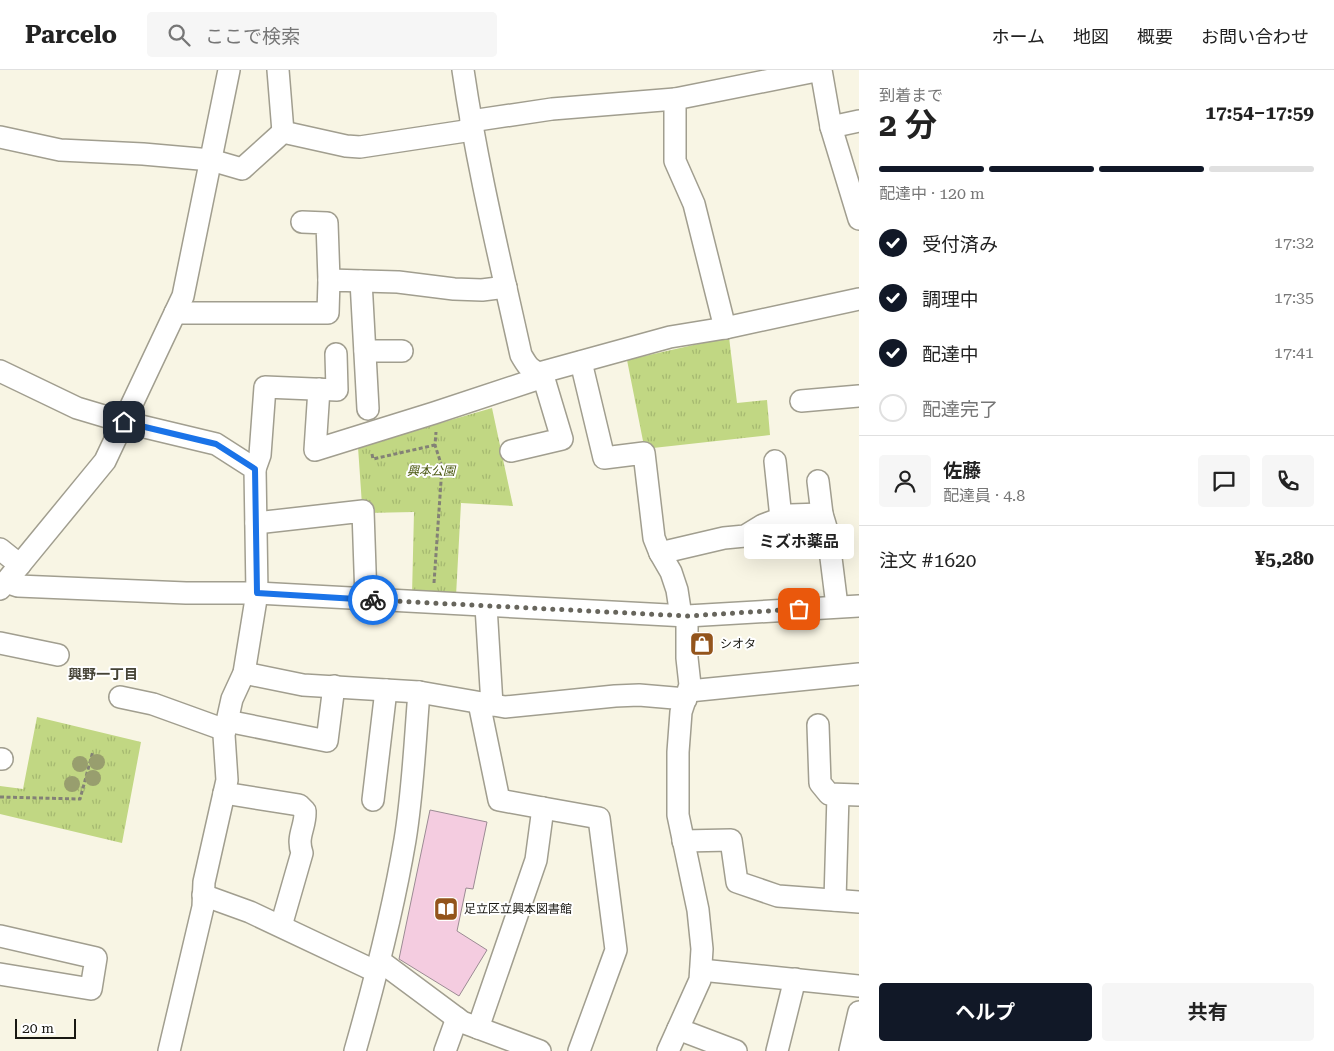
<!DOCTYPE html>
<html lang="ja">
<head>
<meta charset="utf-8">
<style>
  :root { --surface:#fff; --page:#f6f6f6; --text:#222; --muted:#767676; --line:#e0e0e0; --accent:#111827 }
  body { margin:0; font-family:"Roboto Serif","Noto Sans JP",serif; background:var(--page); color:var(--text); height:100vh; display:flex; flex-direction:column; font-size:19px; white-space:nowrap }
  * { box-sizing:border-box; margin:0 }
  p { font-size:16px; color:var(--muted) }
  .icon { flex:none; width:28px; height:28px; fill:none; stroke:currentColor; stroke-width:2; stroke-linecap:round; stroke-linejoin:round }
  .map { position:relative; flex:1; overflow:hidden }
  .sheet { display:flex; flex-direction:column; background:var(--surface); width:475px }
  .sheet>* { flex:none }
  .scale { position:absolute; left:15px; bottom:12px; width:61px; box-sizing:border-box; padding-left:5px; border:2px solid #191812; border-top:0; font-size:14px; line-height:18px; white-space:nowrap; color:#191812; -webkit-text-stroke:4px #fff; paint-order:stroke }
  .pin { position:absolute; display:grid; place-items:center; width:42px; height:42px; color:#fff; margin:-21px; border-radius:10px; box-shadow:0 2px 8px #0006 }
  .courier { position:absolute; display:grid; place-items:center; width:50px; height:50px; margin:-25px; border:4px solid #1a73e8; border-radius:50%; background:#fff; color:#222; box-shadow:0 1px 6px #0007 }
  .bubble { position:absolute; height:35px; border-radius:5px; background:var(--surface); box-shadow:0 5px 20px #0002; font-size:16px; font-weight:700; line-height:35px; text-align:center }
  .head em { font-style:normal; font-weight:700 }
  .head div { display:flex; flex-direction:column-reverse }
  .head { display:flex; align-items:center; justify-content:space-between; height:85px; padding:0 20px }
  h1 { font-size:32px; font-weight:700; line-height:38px }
  .bar { display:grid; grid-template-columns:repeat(4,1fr); gap:8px 5px; align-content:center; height:60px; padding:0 20px }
  .bar i { height:6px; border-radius:4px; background:var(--line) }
  .bar .on { background:var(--accent) }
  .bar p { grid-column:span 4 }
  .line { display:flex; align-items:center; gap:12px; padding:0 20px; border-top:1px solid var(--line) }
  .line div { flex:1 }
  .round { display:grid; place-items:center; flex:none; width:52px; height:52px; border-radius:5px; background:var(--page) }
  ol { padding:0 20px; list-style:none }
  li { display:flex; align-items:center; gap:15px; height:55px }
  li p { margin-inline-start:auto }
  li .icon { padding:5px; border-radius:50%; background:var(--accent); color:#fff; stroke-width:4 }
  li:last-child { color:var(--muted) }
  li i { width:28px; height:28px; border:2px solid var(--line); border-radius:50% }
  .cta { display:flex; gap:10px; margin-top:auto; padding:10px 20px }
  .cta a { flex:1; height:58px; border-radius:5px; background:var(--accent); color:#fff; font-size:20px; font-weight:700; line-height:58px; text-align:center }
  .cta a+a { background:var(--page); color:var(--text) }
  header { display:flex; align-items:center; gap:30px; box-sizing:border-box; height:70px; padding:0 25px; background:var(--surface); border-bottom:1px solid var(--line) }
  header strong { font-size:24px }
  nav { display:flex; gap:28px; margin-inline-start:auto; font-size:18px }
  .search { width:350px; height:45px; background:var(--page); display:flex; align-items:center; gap:12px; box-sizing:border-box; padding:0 18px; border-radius:5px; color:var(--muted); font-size:19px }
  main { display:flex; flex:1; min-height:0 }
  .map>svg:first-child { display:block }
</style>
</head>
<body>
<header>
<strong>Parcelo</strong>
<div class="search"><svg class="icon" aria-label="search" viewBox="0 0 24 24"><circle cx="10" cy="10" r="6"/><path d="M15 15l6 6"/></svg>ここで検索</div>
<nav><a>ホーム</a><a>地図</a><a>概要</a><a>お問い合わせ</a></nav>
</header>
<main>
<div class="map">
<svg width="859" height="981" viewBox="0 0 859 981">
  <defs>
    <pattern id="park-tufts" width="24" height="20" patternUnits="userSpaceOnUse" patternTransform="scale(1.25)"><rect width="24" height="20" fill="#c1d783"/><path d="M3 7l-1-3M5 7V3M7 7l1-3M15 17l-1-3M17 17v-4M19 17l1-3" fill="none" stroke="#a5b870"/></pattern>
  </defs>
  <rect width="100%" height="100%" fill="#f8f5e4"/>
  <!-- park -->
  <g fill="url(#park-tufts)">
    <path d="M729,267L737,333L767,330L770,365L653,378L644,376L627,290Z"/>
    <path d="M492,338L513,436L461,433L456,526L412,525L414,442L366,443L362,435L358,377Z"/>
    <path d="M37,647L141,672L122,773L0,744V716L23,719Z"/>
  </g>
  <!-- building -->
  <path fill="#f4cce0" stroke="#9b8b93" d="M430,740L487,752L473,819L466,818L457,861L487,880L459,926L399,889Z"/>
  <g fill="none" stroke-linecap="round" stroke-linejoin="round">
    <defs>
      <g id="minor">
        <path d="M278,0L283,62"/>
        <path d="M463,0C477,96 500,190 521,285C526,293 529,300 539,303L670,267L725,258L859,229"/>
        <path d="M675,29V91L694,134L725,258"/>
        <path d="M471,51L552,39L675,29L821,0L831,57L859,149"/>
        <path d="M831,57L859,51"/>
        <path d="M0,67L60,80L143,84L211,90L242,99L283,62L346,76L360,77L472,60"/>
        <path d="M302,152L327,153L329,210"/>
        <path d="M361,211L368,339"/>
        <path d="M175,243H328L329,210L398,212L454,219L482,220L506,217"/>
        <path d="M365,281H402"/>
        <path d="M581,292L604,388L644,383L654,468L660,483L671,502L677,520L681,546"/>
        <path d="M0,301L77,338L124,352L216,374L255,399L257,523L244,603L232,629L224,665L227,710L204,812L203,837L169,981"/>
        <path d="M319,319L315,380L434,343L537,309L539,303L544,309L562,369L511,381"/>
        <path d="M801,331L859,326"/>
        <path d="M775,391L781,448"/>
        <path d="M255,399L260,385L265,317L337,320L336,284"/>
        <path d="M818,411L822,444L828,464L837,536"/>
        <path d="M256,453L363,441L366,529"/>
        <path d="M0,479L20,495"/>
        <path d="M660,483L724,468L745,466L763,455L790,445L822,444"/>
        <path d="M6,512L18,516L186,523H257L687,546L859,536"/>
        <path d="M0,519L105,391L183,226L229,0"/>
        <path d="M486,536L492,635"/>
        <path d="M0,573L58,585"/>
        <path d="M244,603L303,615L419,622L505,637L615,626L639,625L686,629"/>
        <path d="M689,621L859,604"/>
        <path d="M120,627L153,634L225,660"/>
        <path d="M479,633L499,730L543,738"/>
        <path d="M227,651L327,671L334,616"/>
        <path d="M818,655L820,713L829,724L859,725"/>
        <path d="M0,689H2"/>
        <path d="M224,723L299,735L305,741C306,757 296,766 302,783L281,856"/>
        <path d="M373,730L386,620"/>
        <path d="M683,771L731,770L737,812L778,826L859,832"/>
        <path d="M203,825L250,842L377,902"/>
        <path d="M835,830L838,725"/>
        <path d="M0,866L96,888L91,919L0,904"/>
        <path d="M380,891L462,952L540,981"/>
        <path d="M701,900L859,916"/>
        <path d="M478,958L536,790L543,738L599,748L616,880L579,981"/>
        <path d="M678,959L736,981"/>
        <path d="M355,981C375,911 393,841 405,770C413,721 415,671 419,622"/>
        <path d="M445,981L457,948"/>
        <path d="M668,981L700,910L702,879L698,840L678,745V682L681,642L690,615L687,588V546"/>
        <path d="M777,981L795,909"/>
        <path d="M850,981L859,942"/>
      </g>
    </defs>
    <!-- minor casing -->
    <use href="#minor" stroke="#a19e8f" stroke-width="24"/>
    <!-- path -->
    <g stroke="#838176" stroke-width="3" stroke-dasharray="4 2.5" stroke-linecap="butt">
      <path d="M372,384L373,389L435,375"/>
      <path d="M434,513L442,397L435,375L436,362"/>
      <path d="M0,727L80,729L93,681"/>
    </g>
    <!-- minor -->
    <use href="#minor" stroke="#fff" stroke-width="21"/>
  </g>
  <!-- trees -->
  <g fill="#989e6e">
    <circle cx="97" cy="692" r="8"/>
    <circle cx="80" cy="694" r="8"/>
    <circle cx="93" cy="708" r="8"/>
    <circle cx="72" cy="714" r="8"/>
  </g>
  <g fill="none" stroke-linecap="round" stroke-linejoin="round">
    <!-- done -->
    <path stroke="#67655c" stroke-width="5" stroke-dasharray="0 9" d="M373,530L687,546L799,539"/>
    <!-- route -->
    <path stroke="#1a73e8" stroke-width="6" d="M124,352L216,374L255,399L257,523L373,530"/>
  </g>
  <!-- icons -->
  <defs>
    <symbol id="shop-square" viewBox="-11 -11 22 22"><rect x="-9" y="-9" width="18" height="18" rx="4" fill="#93541b" stroke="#fff"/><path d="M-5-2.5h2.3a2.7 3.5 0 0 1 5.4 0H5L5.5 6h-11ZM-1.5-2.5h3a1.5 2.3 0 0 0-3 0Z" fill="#fff"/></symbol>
    <symbol id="library-square" viewBox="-11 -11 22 22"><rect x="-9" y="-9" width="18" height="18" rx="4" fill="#93541b" stroke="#fff"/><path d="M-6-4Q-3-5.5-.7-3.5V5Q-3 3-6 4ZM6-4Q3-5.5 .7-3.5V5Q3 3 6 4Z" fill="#fff"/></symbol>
  </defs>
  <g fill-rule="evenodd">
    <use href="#shop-square" x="688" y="560" width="28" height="28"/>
    <use href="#library-square" x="432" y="825" width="28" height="28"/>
  </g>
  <g text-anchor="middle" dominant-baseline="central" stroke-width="4" stroke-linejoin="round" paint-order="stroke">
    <!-- park labels -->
    <g font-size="12" font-style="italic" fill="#49570e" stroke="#fff">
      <text x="431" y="401">興本公園</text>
    </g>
    <!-- poi labels -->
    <g font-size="12" fill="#191812" stroke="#fff" text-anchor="start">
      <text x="720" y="574">シオタ</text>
      <text x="464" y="839">足立区立興本図書館</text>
    </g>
    <!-- neighbourhood labels -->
    <g font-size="14" font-weight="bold" fill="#454336" stroke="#fff">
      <text x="103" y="604">興野一丁目</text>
    </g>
  </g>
</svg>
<div class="scale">20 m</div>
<div class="pin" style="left:799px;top:539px;background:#ea580c"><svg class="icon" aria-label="bag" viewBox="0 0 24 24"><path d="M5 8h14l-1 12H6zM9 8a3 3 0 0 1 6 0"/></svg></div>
<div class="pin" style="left:124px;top:352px;background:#1f2937"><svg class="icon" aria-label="home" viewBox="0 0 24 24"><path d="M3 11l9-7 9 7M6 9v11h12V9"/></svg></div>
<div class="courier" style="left:373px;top:530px"><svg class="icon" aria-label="bike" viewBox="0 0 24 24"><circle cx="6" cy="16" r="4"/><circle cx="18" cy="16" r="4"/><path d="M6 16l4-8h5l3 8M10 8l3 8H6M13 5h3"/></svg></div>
<div class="bubble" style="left:744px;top:454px;width:110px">ミズホ薬品</div>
</div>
<section class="sheet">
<div class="head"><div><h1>2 分</h1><p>到着まで</p></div><em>17:54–17:59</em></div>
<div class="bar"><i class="on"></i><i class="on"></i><i class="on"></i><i></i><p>配達中 · 120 m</p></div>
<ol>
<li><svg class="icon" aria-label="check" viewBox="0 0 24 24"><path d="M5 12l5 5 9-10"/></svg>受付済み<p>17:32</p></li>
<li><svg class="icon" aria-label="check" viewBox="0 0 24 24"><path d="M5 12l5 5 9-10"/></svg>調理中<p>17:35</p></li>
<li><svg class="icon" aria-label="check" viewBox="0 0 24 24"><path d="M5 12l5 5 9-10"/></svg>配達中<p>17:41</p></li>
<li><i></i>配達完了</li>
</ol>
<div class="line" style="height:90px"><a class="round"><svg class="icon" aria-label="person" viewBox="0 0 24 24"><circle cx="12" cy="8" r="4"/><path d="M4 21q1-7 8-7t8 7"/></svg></a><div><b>佐藤</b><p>配達員 · 4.8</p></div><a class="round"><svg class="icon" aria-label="chat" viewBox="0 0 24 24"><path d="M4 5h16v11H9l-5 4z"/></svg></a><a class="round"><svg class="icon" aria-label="phone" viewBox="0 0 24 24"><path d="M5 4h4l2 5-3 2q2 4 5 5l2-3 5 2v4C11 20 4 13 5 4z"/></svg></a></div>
<div class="line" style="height:65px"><div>注文 #1620</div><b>¥5,280</b></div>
<div class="cta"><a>ヘルプ</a><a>共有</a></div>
</section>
</main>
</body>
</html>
